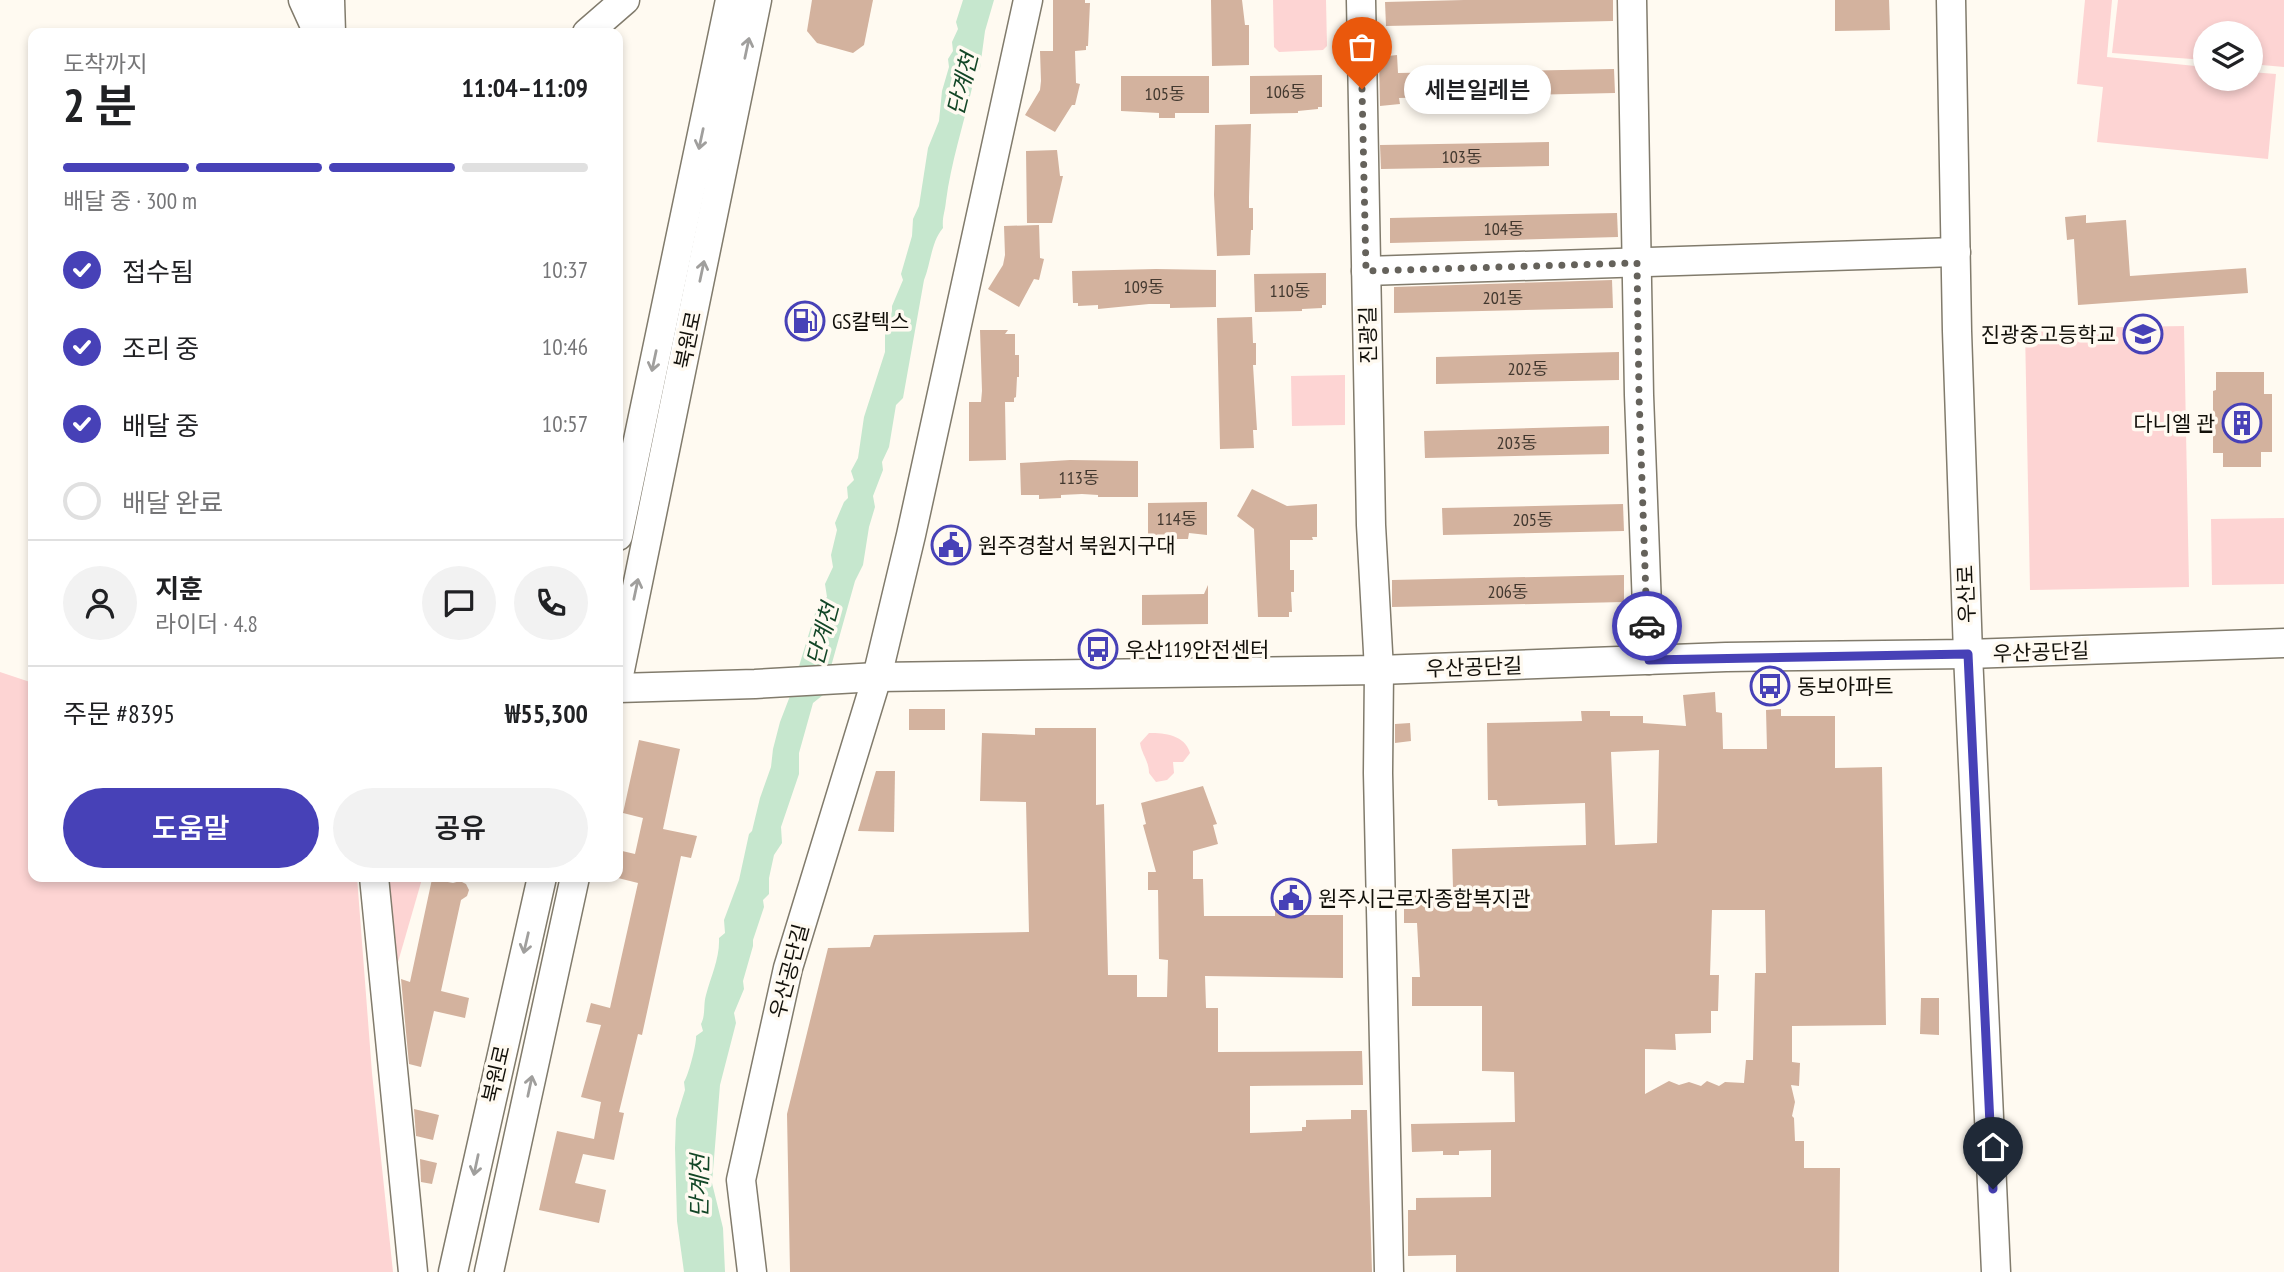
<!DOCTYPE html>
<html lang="ko">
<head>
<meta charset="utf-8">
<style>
  :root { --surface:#fff; --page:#f2f2f2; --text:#202124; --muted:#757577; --line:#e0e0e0; --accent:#4741b7 }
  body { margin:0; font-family:"PT Sans Narrow","Noto Sans KR",sans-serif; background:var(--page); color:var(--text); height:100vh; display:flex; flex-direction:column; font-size:26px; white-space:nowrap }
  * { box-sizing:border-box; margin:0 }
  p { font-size:23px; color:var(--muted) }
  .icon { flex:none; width:38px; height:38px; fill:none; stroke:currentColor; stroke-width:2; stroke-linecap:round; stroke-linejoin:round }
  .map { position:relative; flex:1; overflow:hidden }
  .sheet { position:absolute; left:28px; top:28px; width:595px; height:854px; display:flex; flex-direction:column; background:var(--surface); border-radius:14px; box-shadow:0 4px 10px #0003 }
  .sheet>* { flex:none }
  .tools { position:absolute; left:2193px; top:21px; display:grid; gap:14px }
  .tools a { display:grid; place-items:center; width:70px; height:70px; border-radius:50%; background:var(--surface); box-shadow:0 4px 10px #0003; font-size:35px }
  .pin { position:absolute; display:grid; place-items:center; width:60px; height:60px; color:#fff; margin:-72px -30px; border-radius:50% 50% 50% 0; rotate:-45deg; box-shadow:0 0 7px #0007 }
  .pin .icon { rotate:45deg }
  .courier { position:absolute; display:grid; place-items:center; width:70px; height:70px; margin:-35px; border:5px solid #4741b7; border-radius:50%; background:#fff; color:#222; box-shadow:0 2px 9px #0007 }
  .bubble { position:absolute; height:49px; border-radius:24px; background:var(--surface); box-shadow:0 4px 10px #0003; font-size:23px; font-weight:600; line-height:49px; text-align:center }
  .overview em { font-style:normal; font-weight:600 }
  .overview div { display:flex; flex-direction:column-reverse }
  .overview { display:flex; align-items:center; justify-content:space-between; height:119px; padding:0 35px }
  h1 { font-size:46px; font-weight:600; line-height:52px }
  .bar { display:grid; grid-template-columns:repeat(4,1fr); gap:10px 7px; align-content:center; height:84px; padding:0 35px }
  .bar i { height:9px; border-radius:5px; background:var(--line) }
  .bar .on { background:var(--accent) }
  .bar p { grid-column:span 4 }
  .line { display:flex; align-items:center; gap:18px; padding:0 35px; border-top:2px solid var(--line) }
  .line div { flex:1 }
  .round { display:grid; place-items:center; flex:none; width:74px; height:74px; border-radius:37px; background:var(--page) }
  ol { padding:0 35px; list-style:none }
  li { display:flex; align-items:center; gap:21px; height:77px }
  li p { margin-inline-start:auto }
  li .icon { padding:7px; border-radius:50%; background:var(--accent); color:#fff; stroke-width:4 }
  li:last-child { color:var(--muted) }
  li i { width:38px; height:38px; border:4px solid var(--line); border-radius:50% }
  .cta { display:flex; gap:14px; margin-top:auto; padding:14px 35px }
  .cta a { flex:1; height:80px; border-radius:42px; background:var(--accent); color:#fff; font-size:28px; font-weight:600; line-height:80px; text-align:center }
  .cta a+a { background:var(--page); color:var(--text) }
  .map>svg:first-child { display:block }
</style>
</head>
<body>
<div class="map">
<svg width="2284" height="1272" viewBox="0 0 2284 1272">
  <rect width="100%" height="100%" fill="#fffaf1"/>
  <!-- green -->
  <g fill="#fdd4d3">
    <path d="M1273,0H1326L1327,46L1323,50L1279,52L1274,47Z"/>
    <path d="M2085,0H2112L2107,57L2205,67V79H2250L2251,72L2276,74L2268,159L2097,142L2103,87L2077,84Z"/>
    <path d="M2118,0H2284V67L2251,64L2250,33H2205V60L2112,53Z"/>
    <path d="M2184,326L2189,587L2030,590L2025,329Z"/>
    <path d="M1345,375V425L1292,426L1291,376Z"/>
    <path d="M2284,518V584L2212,585L2211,519Z"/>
    <path d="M0,672L33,683V877H357L372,1073L393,1272H0Z"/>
    <path d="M1149,733C1165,733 1185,735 1190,753L1183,762H1173L1174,773L1167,780L1156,782L1149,773C1149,761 1142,755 1140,743Z"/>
    <path d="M387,877H417L422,879L396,969Z"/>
  </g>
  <!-- water -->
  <path fill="#c6e7ce" d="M963,0H994L985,31L980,68L974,74L972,88C963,126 951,163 946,201C945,212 942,217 943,228C931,242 931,263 924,280L903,398L896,405L889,447L882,462L883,470L873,496L875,507L869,527L863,565L855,581L823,695L813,703L799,753V774L781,827L782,843L774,855L769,878V894L763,900L764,907L753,940V946L743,981L744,989L734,1013L736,1023L720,1085L712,1183L723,1228L725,1272H684L677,1221L675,1148L676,1119L685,1090L684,1082C688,1077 697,1043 696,1036L703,1031L701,1024C706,1014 703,1005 706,995C711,976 720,958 719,938L725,933L724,920L739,880L749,834L752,831L760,798L771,767L773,749L780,722L790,696L817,607L827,597L825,584L833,567L831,555L837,530L835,523L844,502L848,498L847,487L854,480L851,471L858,458L864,417L885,352V331L892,311V306L903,280L901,274L912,236L913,219L919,206L928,148L939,121L942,91L949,67L948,59L953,51L952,42L958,29L956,22Z"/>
  <!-- building -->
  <g fill="#d3b29e" fill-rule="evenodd">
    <path d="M812,0H873L864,45L853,53L817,43L807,31Z"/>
    <path d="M1053,0H1085V3H1090L1088,46H1086V50L1075,51L1076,83L1080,84L1075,105H1072L1055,132L1025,115L1040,90L1041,81L1040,51H1053Z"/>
    <path d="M1211,0H1242L1245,25H1249V65L1212,66Z"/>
    <path d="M1464,0H1613V21L1386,26L1385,2Z"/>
    <path d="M1835,0H1889L1890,30L1835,31Z"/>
    <path d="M1397,55L1398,73L1614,69L1615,93L1399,98L1400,104L1380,106L1379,57Z"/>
    <path d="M1322,75V107H1318V109L1298,111V113L1250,114V76Z"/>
    <path d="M1121,76H1209V113H1175V118H1159V113L1121,111Z"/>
    <path d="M1251,124L1249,197V208H1253V230H1251L1250,255L1217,256L1214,195L1215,125Z"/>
    <path d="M1549,142V166L1381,169L1380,145Z"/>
    <path d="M1057,150L1060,176H1063L1052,223H1027L1026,151Z"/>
    <path d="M1617,213L1618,237L1390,243V218Z"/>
    <path d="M2086,215V223L2126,220L2130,276L2246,268L2248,293L2078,305L2074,239L2067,240L2065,217Z"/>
    <path d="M1039,225L1040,258L1044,259L1039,280L1034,279L1019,307L988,289L1003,265L1005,255L1004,226Z"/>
    <path d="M1156,269L1216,270V307L1170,308V304H1149L1098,309V305L1078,306V303H1073L1072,271Z"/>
    <path d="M1326,273V305H1322V308L1302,309V311L1255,312L1254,274Z"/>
    <path d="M1612,280L1613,308L1394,313V287Z"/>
    <path d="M1252,317L1253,343H1256V365H1253L1257,430H1253L1254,448L1220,449L1217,318Z"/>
    <path d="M980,330H1008L1005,334H1015V355H1019V377H1017L1016,397L1014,398V402H1005L1006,460L969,461V402H981L982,391Z"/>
    <path d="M1619,352V380L1436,384V357Z"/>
    <path d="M2216,372H2264V394H2272V452H2261V467H2223V453H2213V391L2216,390Z"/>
    <path d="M1609,426V454L1425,458L1424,431Z"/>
    <path d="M1070,460L1138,461V497H1098V495L1082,494L1061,495V498L1039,499V495H1021L1020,463Z"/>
    <path d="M1252,489L1287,506L1317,504V537H1312L1313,540H1290V570H1294V592H1291L1292,612H1289V617H1258L1254,529L1237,516Z"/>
    <path d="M1207,502V535L1189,533L1188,539H1166V535L1148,536V503Z"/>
    <path d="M1623,504L1624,531L1443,535L1442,508Z"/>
    <path d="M1624,575V602L1392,607V580Z"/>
    <path d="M1208,585V624L1142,625V595L1204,594Z"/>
    <path d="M1715,692L1716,712L1722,713L1723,749H1767L1766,710L1781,709V716H1835V768L1882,767L1886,1025L1792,1026V1062L1800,1063L1799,1086L1791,1085L1795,1102L1792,1116L1794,1118L1795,1141H1804V1168H1840L1839,1272H1456V1255L1408,1256V1210H1416V1198L1491,1197V1150L1459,1151V1155H1443V1151L1412,1152L1411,1124L1515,1122L1514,1072L1482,1071V1006H1412V977H1420L1417,923H1404V890L1453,889L1452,849L1586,845L1585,803L1498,806L1497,800H1488L1487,723L1582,721L1581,711H1610V716H1643V723L1686,726L1683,695ZM1659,750L1657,843L1615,845L1611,752ZM1712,910H1765L1766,973H1755L1753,1060H1746L1744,1083L1725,1082L1719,1086L1707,1081L1701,1086L1689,1082L1679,1085L1669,1081L1645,1094V1049L1676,1050L1675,1034L1711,1033V1011H1718L1719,975H1710Z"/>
    <rect x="909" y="709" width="36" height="21"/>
    <path d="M1410,723L1411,741L1395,743V724Z"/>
    <path d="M1035,728H1096V805L1104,804L1108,975H1137V997H1167L1168,960L1159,959L1158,890H1148V872H1156L1143,825L1146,824L1141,803L1203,786L1217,824L1213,825L1218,844L1193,851V879H1203L1204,916H1275V908L1304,909V915H1343V978L1205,976L1206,1008H1218V1052L1362,1051L1363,1085L1250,1086V1133L1302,1131V1127H1306V1120L1351,1119V1110H1367L1372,1272H790L787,1114L828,948L870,947L874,935L1029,932L1026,802L980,801L982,733L1035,735Z"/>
    <path d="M639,740L680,749L663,829L697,836L691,858L681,856L642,1035L638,1034L619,1112L624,1113L614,1160L583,1154L575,1183L606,1190L599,1223L539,1210L557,1131L594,1139L601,1102L581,1097L601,1025L586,1022L591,1003L610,1008L638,883L618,878V850L635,854L643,818L623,813Z"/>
    <path d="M876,771H895L894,832L858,831Z"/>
    <path d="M432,879L453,883L460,881L466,884L469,890L467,896L461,900L441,991L469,998L465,1018L434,1011L421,1067L409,1064L401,979L410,982Z"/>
    <path d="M1921,998H1939V1035L1920,1034Z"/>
    <path d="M414,1109L439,1115L433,1140L416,1136Z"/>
    <path d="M420,1159L437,1163L432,1184L421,1182Z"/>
  </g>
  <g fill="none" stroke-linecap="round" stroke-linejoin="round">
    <defs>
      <g id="minor">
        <path d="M303,0L318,33"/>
        <path d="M330,0L331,33"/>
        <path d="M1361,0L1371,525L1379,670L1378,773L1389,1272"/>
        <path d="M1632,0L1639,395L1649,660"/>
        <path d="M1951,0L1957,331L1968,654L1996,1272"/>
        <path d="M587,33L625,0"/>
        <path d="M1366,271L1956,252"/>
        <path d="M618,536L730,0"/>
        <path d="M618,680L757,0"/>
        <path d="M618,688L755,684L877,677L1379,670L1726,657L1968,654L2284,643"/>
        <path d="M374,877L413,1272"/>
        <path d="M453,1272L542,877"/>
        <path d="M489,1272L575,877"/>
        <path d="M752,1272L741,1180L788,968L877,677L911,535L1028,0"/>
      </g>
    </defs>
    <!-- minor casing -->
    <use href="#minor" stroke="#817b6c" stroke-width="31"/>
    <!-- minor -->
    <use href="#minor" stroke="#fff" stroke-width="28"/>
  </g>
  <!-- one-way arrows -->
  <defs><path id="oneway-shaft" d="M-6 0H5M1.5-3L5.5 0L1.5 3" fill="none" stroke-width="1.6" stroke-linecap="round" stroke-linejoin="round" transform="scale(1.75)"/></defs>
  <g stroke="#a09f9d">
    <use href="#oneway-shaft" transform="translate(747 48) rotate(-78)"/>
    <use href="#oneway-shaft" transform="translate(701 139) rotate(102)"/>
    <use href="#oneway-shaft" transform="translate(702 271) rotate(-78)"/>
    <use href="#oneway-shaft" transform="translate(654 361) rotate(102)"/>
    <use href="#oneway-shaft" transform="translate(636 589) rotate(-78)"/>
    <use href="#oneway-shaft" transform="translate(526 943) rotate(103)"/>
    <use href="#oneway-shaft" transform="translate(530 1086) rotate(-78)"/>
    <use href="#oneway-shaft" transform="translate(476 1165) rotate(102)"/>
  </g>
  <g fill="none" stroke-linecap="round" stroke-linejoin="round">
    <!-- done -->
    <path stroke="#65625b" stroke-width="7" stroke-dasharray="0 12.6" d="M1362,89L1366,271L1637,263L1639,395L1647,626"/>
    <!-- route -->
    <path stroke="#4741b7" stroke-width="9" d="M1647,626L1649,660L1968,654L1993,1189"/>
  </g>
  <!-- icons -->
  <defs>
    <symbol id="fuel-ring" viewBox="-11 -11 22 22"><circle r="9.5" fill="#fffaf1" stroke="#4741b7" stroke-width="1.5"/><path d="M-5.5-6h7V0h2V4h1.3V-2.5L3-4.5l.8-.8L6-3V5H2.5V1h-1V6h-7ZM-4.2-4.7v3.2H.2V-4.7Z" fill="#4741b7"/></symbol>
    <symbol id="school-ring" viewBox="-11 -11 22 22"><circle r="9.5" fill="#fffaf1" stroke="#4741b7" stroke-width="1.5"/><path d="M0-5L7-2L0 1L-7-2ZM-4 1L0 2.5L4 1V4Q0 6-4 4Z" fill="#4741b7"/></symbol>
    <symbol id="building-ring" viewBox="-11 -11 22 22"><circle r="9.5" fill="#fffaf1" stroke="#4741b7" stroke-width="1.5"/><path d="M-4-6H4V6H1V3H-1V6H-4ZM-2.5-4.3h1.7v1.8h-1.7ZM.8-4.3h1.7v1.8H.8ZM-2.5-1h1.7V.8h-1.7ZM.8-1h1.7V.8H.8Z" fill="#4741b7"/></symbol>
    <symbol id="civic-ring" viewBox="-11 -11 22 22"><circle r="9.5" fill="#fffaf1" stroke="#4741b7" stroke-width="1.5"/><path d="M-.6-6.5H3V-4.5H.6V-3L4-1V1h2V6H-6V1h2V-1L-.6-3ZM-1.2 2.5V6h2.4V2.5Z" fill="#4741b7"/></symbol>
    <symbol id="bus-ring" viewBox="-11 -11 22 22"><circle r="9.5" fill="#fffaf1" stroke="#4741b7" stroke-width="1.5"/><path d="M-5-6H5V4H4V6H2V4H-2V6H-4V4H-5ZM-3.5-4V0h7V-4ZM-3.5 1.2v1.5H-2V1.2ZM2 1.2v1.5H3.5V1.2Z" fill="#4741b7"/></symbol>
  </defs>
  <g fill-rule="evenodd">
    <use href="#fuel-ring" x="783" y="299" width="44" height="44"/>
    <use href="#school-ring" x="2121" y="312" width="44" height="44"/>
    <use href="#building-ring" x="2220" y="401" width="44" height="44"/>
    <use href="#civic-ring" x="929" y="523" width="44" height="44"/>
    <use href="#bus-ring" x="1076" y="627" width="44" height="44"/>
    <use href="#bus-ring" x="1748" y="664" width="44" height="44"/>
    <use href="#civic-ring" x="1269" y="876" width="44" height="44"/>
  </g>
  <g text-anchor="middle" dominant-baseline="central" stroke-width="7" stroke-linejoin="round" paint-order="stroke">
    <!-- number labels -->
    <g font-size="18" fill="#42382f">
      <text x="1286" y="91">106동</text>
      <text x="1165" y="93">105동</text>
      <text x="1462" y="156">103동</text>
      <text x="1504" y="228">104동</text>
      <text x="1144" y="286">109동</text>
      <text x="1290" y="290">110동</text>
      <text x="1503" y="297">201동</text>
      <text x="1528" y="368">202동</text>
      <text x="1517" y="442">203동</text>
      <text x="1079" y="477">113동</text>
      <text x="1177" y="518">114동</text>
      <text x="1533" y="519">205동</text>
      <text x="1508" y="591">206동</text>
    </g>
    <!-- poi labels -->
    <g font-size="21" fill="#12100a" stroke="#fffaf1" text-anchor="start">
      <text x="832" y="321">GS칼텍스</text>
      <text x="2116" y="334" text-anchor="end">진광중고등학교</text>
      <text x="2215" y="423" text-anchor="end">다니엘 관</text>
      <text x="978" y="545">원주경찰서 북원지구대</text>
      <text x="1125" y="649">우산119안전센터</text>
      <text x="1797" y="686">동보아파트</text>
      <text x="1318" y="898">원주시근로자종합복지관</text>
    </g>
    <!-- street labels -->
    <g font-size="21" fill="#12100a" stroke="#fffaf1">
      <text transform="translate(1368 335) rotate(-91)">진광길</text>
      <text transform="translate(688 340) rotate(-78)">북원로</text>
      <text transform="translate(1966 594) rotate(-92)">우산로</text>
      <text transform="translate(2041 652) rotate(-2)">우산공단길</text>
      <text transform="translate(1474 667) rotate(-2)">우산공단길</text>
      <text transform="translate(789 971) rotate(-75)">우산공단길</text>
      <text transform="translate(496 1074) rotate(-77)">북원로</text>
    </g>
    <!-- water labels -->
    <g font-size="23" font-style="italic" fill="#124626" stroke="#fffaf1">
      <text transform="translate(962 84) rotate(-76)">단계천</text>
      <text transform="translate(822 634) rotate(-75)">단계천</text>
      <text transform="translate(699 1186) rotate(-89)">단계천</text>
    </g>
  </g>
</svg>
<div class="tools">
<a><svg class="icon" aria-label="layers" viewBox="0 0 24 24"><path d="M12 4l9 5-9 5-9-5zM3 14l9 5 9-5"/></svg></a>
</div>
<div class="pin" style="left:1362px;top:89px;background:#ea580c"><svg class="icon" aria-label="bag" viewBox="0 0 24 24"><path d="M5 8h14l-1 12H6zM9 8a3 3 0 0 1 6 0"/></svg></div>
<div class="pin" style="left:1993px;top:1189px;background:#1f2937"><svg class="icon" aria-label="home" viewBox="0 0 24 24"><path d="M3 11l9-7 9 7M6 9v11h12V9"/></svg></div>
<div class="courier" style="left:1647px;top:626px"><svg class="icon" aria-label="car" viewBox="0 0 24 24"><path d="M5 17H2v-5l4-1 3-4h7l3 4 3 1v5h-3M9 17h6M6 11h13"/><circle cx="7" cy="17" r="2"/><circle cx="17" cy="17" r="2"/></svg></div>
<div class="bubble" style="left:1404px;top:65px;width:147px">세븐일레븐</div>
<section class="sheet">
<div class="overview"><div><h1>2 분</h1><p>도착까지</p></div><em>11:04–11:09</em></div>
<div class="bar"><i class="on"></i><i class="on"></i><i class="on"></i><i></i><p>배달 중 · 300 m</p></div>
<ol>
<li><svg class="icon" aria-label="check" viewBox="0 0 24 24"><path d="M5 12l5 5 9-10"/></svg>접수됨<p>10:37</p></li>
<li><svg class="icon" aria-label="check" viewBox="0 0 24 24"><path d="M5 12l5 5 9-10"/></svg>조리 중<p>10:46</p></li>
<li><svg class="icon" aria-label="check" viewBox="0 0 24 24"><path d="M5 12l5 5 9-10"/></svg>배달 중<p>10:57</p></li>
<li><i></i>배달 완료</li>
</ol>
<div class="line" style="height:126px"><a class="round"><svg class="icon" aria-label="person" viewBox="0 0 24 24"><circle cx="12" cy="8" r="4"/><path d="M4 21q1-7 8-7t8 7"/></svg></a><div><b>지훈</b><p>라이더 · 4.8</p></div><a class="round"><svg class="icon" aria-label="chat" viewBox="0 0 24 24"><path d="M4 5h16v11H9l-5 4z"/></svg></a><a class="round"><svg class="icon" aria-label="phone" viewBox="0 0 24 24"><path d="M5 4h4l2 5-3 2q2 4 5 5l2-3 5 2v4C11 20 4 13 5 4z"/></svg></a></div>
<div class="line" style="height:91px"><div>주문 #8395</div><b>₩55,300</b></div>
<div class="cta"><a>도움말</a><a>공유</a></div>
</section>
</div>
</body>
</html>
